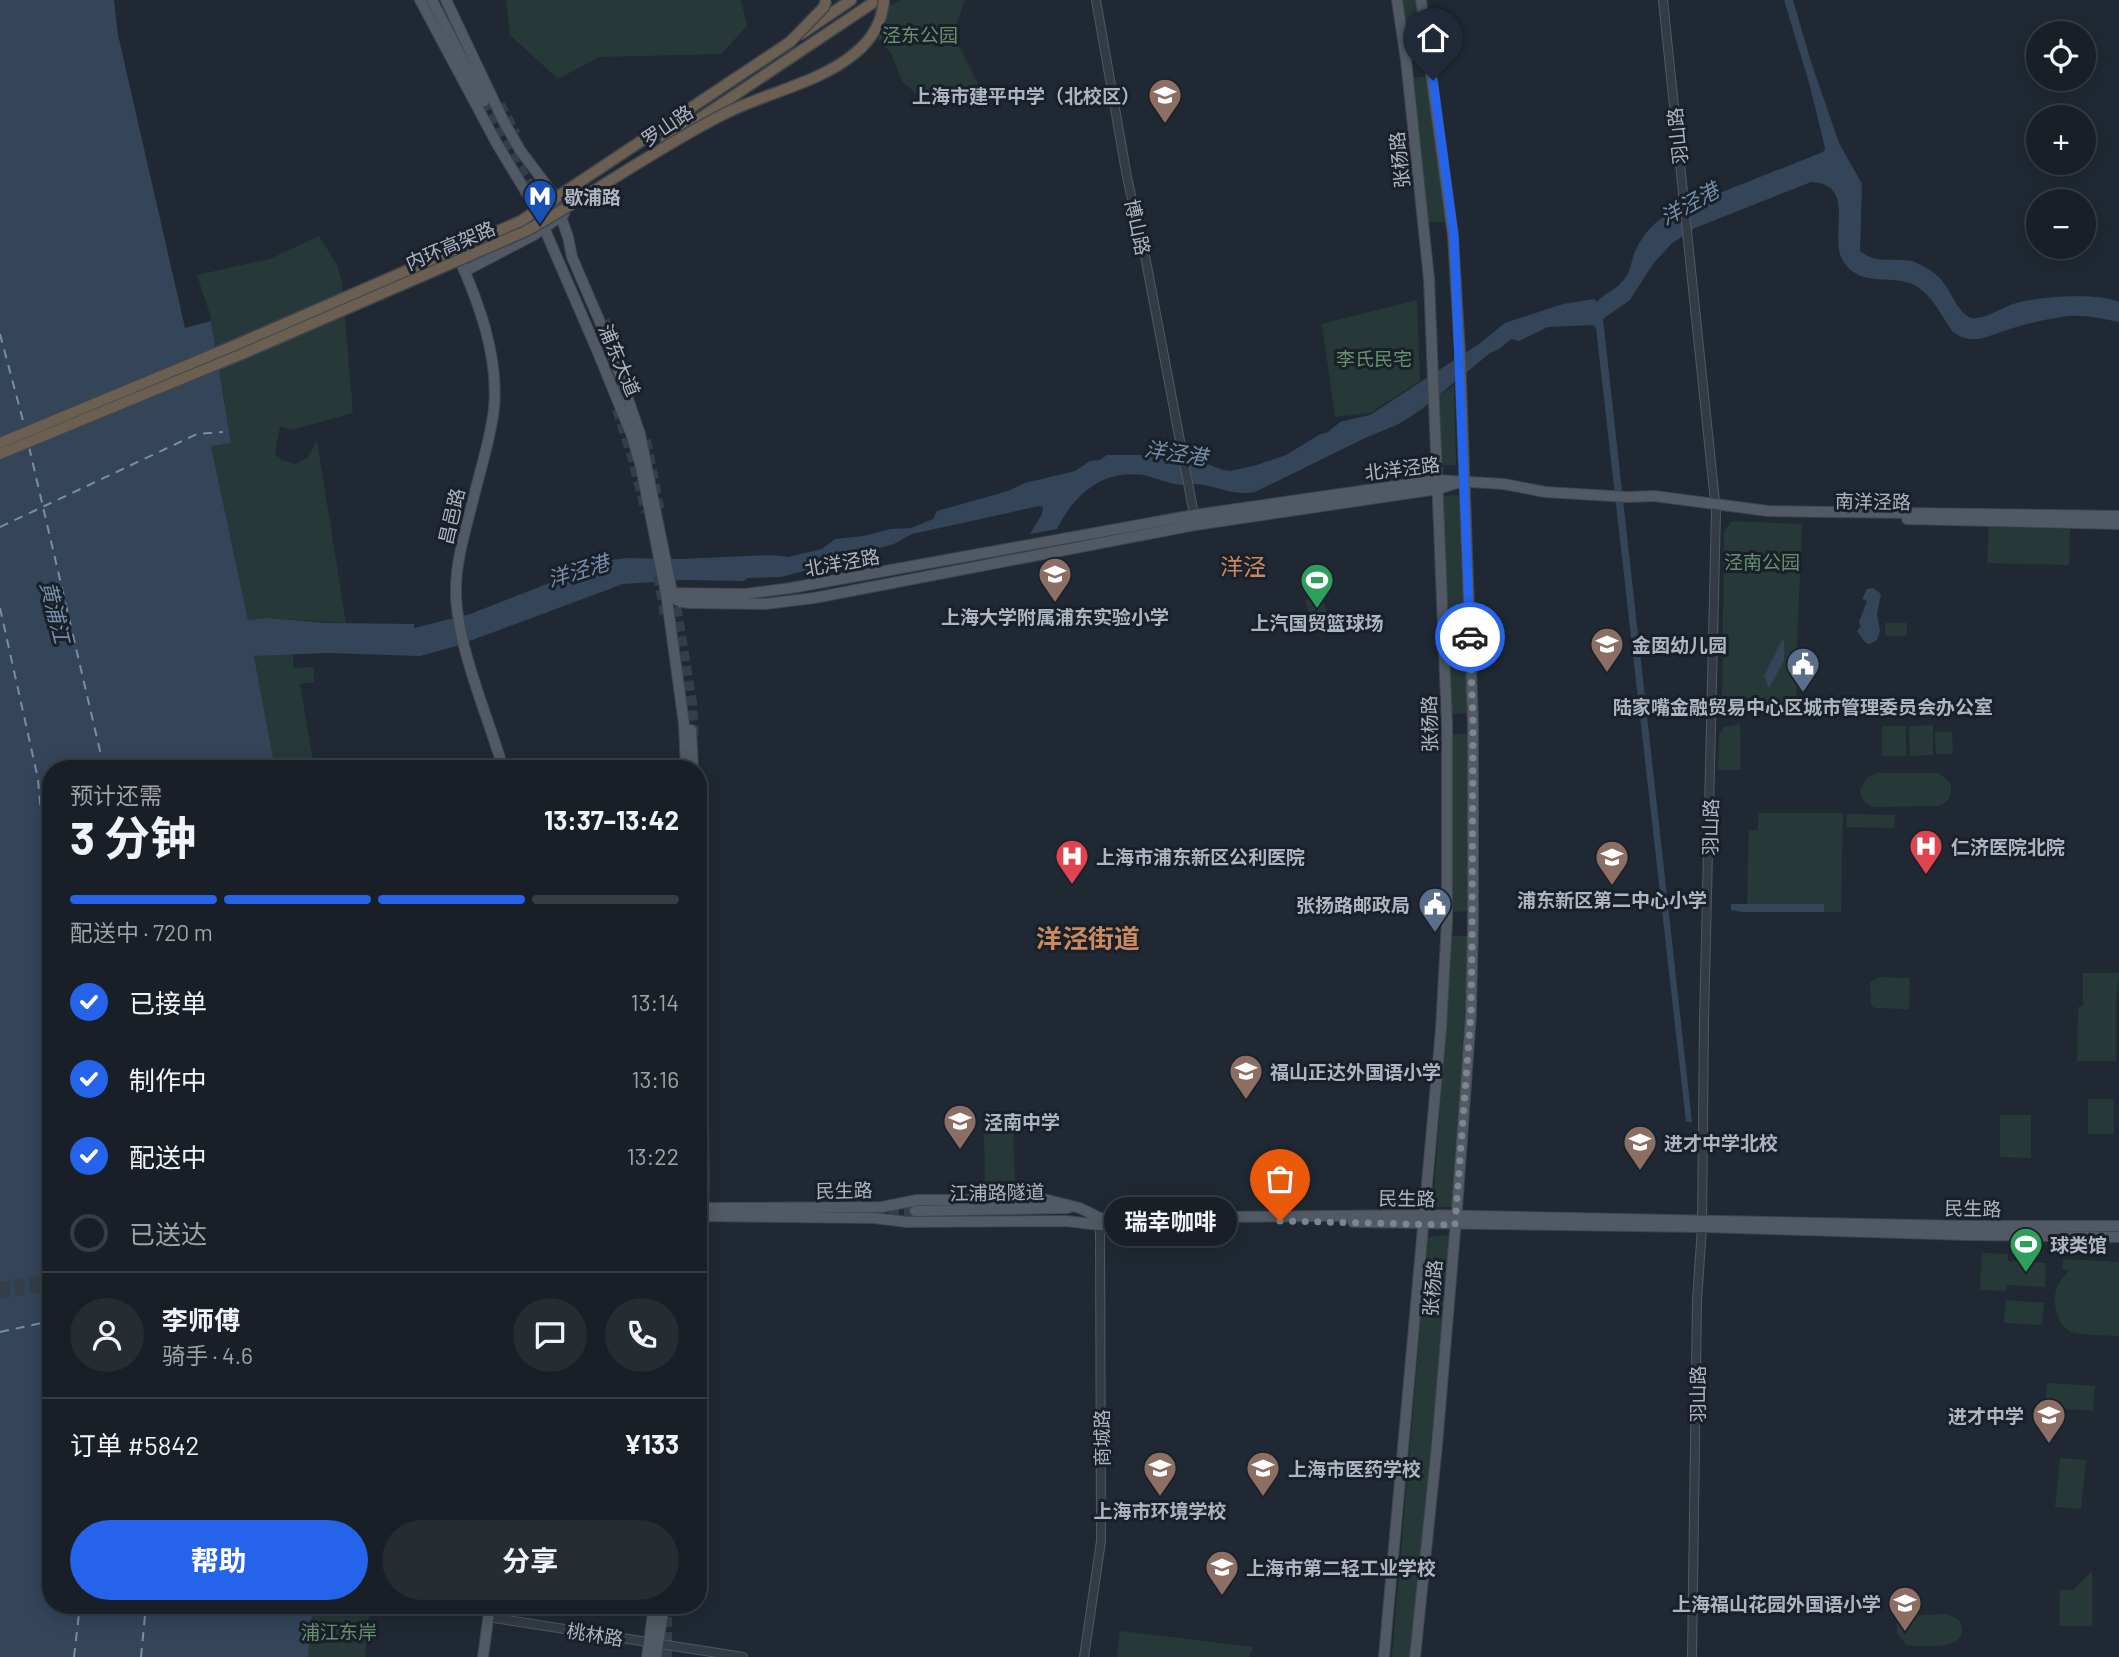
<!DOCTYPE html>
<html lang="zh">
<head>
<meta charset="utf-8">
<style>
  :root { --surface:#181f26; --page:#252c32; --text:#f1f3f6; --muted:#9fa2a7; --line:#363d43; --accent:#2563eb }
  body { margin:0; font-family:Barlow,"Noto Sans SC",sans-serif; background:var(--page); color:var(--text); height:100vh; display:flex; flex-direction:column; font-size:26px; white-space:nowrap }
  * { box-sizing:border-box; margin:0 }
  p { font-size:23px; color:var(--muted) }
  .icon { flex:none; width:38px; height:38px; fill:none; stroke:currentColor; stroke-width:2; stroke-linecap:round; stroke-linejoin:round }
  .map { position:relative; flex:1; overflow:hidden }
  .side { position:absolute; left:42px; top:760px; width:665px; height:854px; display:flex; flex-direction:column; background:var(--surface); border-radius:28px; box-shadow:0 4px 18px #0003,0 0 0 2px var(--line) }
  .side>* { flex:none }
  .controls { position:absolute; left:2026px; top:21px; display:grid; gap:14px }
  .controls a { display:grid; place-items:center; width:70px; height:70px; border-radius:50%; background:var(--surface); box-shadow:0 4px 18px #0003,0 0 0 2px var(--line); font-size:35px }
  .pin { position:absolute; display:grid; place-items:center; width:60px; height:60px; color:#fff; margin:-72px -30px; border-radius:50% 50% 50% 0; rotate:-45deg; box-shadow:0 0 7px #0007 }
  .pin .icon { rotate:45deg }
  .courier { position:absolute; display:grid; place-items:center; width:70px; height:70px; margin:-35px; border:5px solid #2563eb; border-radius:50%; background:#fff; color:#222; box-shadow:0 2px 9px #0007 }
  .bubble { position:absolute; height:49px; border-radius:24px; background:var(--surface); box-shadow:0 4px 18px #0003,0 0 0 2px var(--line); font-size:23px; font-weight:700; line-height:49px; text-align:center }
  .summary em { font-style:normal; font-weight:700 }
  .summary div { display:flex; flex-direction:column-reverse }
  .summary { display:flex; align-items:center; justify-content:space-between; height:119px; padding:0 28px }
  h1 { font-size:46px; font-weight:700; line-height:52px }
  .bar { display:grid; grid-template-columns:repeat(4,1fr); gap:10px 7px; align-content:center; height:84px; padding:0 28px }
  .bar i { height:9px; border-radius:5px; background:var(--line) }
  .bar .selected { background:var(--accent) }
  .bar p { grid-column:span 4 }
  .line { display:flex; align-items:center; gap:18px; padding:0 28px; border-top:2px solid var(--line) }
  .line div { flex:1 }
  .round { display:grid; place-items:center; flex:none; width:74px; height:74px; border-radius:37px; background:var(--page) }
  ol { padding:0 28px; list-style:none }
  li { display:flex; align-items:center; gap:21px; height:77px }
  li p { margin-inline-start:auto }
  li .icon { padding:7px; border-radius:50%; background:var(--accent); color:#fff; stroke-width:4 }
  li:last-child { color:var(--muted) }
  li i { width:38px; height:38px; border:4px solid var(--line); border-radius:50% }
  .cta { display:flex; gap:14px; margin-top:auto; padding:14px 28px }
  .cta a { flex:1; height:80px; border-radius:42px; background:var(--accent); color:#fff; font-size:28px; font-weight:700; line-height:80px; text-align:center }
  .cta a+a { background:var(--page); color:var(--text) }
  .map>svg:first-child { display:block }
</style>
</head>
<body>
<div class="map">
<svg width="2119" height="1657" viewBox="0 0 2119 1657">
  <rect width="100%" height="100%" fill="#202933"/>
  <!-- green -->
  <g fill="#263938">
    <path d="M506,0H741L747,26L721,54L599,57L558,79L510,35Z"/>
    <path d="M900,0H965L953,34L980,88L929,105L902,81L891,53L878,39L888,7Z"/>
    <path d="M1402,0H1416L1423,50L1410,54Z"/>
    <path d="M1429,76L1446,222H1427L1414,78Z"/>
    <path d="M319,236L337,265L342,282L353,413L291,430L280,426L275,454L283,461L295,464L307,458L317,441L346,623L267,618L248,620L211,446L231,442L210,314L197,275L270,259Z"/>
    <path d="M1417,300L1420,381L1370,413L1335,417L1322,324Z"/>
    <path d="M1454,386L1456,465H1442L1439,395Z"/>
    <path d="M1459,495L1469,713L1450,714L1443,496Z"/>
    <path d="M1732,521L1802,524L1796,673L1797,710L1732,711L1728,709L1722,702L1724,532Z"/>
    <path d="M1989,527L2070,529L2069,565L1987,563Z"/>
    <path d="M1321,594L1329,620L1313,625L1305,600Z"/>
    <rect x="1885" y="623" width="22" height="13"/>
    <path d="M293,654V668L314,667V682L300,684L314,768H275L254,656Z"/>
    <path d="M1740,724L1741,770H1718L1719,735L1724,727Z"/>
    <path d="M1933,725V755L1910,756L1909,726Z"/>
    <rect x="1882" y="726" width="24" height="30"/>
    <path d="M1935,732H1952L1953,754H1936Z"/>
    <path d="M1453,734H1472L1470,911L1452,912Z"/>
    <path d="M1877,773H1939L1951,784C1952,795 1949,802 1939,806L1872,807L1863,801L1860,791L1867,777Z"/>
    <path d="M1758,813H1843L1841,912H1824L1823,904H1747L1749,830H1758Z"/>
    <path d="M1847,814L1895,815L1894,828L1846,827Z"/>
    <path d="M1452,936H1470L1451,1207H1433Z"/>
    <path d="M2083,973H2119L2116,1001V1061H2077L2078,1007L2083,1006Z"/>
    <path d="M1879,977L1910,978L1909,1009L1875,1008L1871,1005L1870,983Z"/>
    <rect x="2088" y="1099" width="26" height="35"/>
    <path d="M2000,1115H2031V1158L2000,1157Z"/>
    <path d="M1013,1131L1015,1181L985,1182L984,1132Z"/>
    <path d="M1450,1235L1412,1657H1392L1428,1237Z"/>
    <path d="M1982,1253L2008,1254V1261L2046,1263L2045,1287L2007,1285L2006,1291L1980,1290Z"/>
    <path d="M2063,1259L2119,1262V1336C2105,1335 2089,1336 2075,1333C2057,1329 2051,1302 2057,1287C2060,1280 2065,1275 2070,1270L2062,1269Z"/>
    <path d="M2006,1300L2044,1303L2042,1325L2004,1323Z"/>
    <path d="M2047,1383L2095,1386L2093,1411L2045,1407Z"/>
    <path d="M2060,1458L2086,1460L2081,1509L2055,1507Z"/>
    <path d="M2092,1571V1626H2059L2060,1590H2073Z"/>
    <path d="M313,1605H370L365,1657H308Z"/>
    <path d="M1947,1614L1959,1620C1975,1651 1924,1647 1907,1645L1897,1634V1624L1904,1616Z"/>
    <path d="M1120,1631L1253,1647L1249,1657H1117Z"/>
  </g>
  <!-- water -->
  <g fill="#34455a">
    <path d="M0,0H114L118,35L185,328L211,321L231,443L211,446L248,620L267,618L328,623L414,624V628L470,614L570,575V572L604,561L628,558L680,559L771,555L788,557L822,549L835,539L864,536L890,529L911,528L933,519L937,511L1008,491L1025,483L1075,471L1090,461L1100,460L1107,455H1148L1174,462L1192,458L1223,470L1230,471L1257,465L1286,455L1319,435L1328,432L1340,422L1370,415L1479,344L1505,323L1563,304L1594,299L1597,302C1605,293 1618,289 1625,278C1630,272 1631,264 1633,257C1640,238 1650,226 1667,214L1823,152L1825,148L1810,86L1784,0H1793L1811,62L1839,143L1862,184L1860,251C1877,265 1892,257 1911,261C1919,263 1929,269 1935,274C1950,284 1956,314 1972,318C1984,320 2001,308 2013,304C2036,297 2096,292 2119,302V322C2103,319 2086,315 2069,316C2051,318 2028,323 2010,329C1989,335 1973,347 1953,332C1942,317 1932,295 1916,286C1893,273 1865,288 1846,265C1824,241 1861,185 1811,182L1695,228L1671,244L1653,264L1630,300L1603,319L1692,1122H1686L1596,328L1593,325L1548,327L1519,341L1511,339L1499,349L1490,353L1422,409L1399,424L1365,438L1255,492C1231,496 1218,486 1196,484C1189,483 1181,486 1174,484C1164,482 1154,477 1143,475C1102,469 1074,495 1057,529L1030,534L1042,514L1043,507L1039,506L912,534L894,544L875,549L862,559L844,563L837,568L816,572L811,569L781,577L747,578L744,581L684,580L623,584L456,646L420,656L328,653L254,656L275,768H51V1605H313L308,1657H0Z"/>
    <path d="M1873,588L1881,594L1877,614L1880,631L1877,640L1869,644L1865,642L1857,631L1861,626L1859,622L1867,601L1862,599L1867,589Z"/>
    <path d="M1782,640L1784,641V660L1769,688L1764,676Z"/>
    <path d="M1731,904H1824V912H1742L1731,910Z"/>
  </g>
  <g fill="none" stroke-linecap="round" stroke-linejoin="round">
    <!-- ferry -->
    <g stroke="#768ea9" stroke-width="2" stroke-dasharray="9 7" stroke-linecap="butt">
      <path d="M0,334L25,428"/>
      <path d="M29,447L104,768"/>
      <path d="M0,527L197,434L223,432"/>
      <path d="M0,608L38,779L51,934"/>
      <path d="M0,1332L51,1321"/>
      <path d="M74,1657L80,1605"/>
      <path d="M141,1657L146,1605"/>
    </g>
    <!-- major-tunnel -->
    <g stroke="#353e48" stroke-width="10" stroke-dasharray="10 5" stroke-linecap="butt">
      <path d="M484,101L533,192L542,212"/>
      <path d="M500,104L516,134"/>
      <path d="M605,320L624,368L626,381"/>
      <path d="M617,409L633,460L646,512"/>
      <path d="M646,440L660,511"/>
      <path d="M658,575L665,615"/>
      <path d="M674,592L692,703L694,736"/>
      <path d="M698,877L701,1031"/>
      <path d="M874,1211H915"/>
      <path d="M0,1287L51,1278"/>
      <path d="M0,1294L51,1285"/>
      <path d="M698,1329L701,1305"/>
      <path d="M667,1657V1605"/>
    </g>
    <defs>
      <g id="minor">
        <path d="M1096,0L1127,177L1146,261L1195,520"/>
        <path d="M1663,0L1716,511L1704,1022L1702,1227L1697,1301L1692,1657"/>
        <path d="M488,1617L743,1657"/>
        <path d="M1084,1657L1101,1541L1100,1220"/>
      </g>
      <g id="major">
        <path d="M420,0L497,144L535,207L597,350L632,436L641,467L666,593L684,724L686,768"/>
        <path d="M432,0L484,101"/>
        <path d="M446,0L503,120L520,150L553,194L568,237L572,257L609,343L640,434L673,597"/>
        <path d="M457,254C478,300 499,356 494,408C491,437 481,467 474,496C467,526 456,558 456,589C455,642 488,716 503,768"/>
        <path d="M465,271L534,235L564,214"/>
        <path d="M1907,519L2119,524"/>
        <path d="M666,593L745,594L791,588L1194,515L1437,480L1504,484L1545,492L1628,497L1654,496L1768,511L2119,516"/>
        <path d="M670,596L681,602L691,603L765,604L814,598L1195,525L1438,489L1457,483"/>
        <path d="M691,730L693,768"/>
        <path d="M698,1024C705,1120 706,1218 698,1313"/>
        <path d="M698,1208L882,1207L917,1200H1048L1080,1208L1100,1218L1424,1215L1968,1226H2119"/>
        <path d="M915,1211L1068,1208"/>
        <path d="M698,1216L874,1218L907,1222L1066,1221L1100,1225L1177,1223"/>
        <path d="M1353,1222L1702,1227L1968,1235L2119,1237"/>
        <path d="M483,1657L490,1605"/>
        <path d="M647,1657L654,1605"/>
        <path d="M656,1657L664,1605"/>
        <path d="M1384,1657L1441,1029L1447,921V724L1429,279L1406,60L1397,0"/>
        <path d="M1415,1657L1437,1445L1457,1208L1471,1014L1473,921V723L1460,353L1453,236L1421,0"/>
      </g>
      <g id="highway">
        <path d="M801,34L851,0"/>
        <path d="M666,141L877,0"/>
        <path d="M0,443L240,343"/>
        <path d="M0,454L242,354"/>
      </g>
    </defs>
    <!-- minor casing -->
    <use href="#minor" stroke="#515862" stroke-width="10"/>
    <!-- major casing -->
    <use href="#major" stroke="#3d444e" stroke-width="12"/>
    <!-- highway casing -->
    <use href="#highway" stroke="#3e454f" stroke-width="13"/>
    <!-- minor -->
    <use href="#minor" stroke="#333b44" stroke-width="8"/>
    <!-- major -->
    <use href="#major" stroke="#515a64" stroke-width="10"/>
    <!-- highway -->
    <use href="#highway" stroke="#6a5f50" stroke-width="10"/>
    <defs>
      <g id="highway-bridge">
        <path d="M240,343L521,221L790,42L824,7L826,0"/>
        <path d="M242,354L526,231C593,194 655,149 724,114C763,94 821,82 854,54C872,40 882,23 884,0"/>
      </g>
    </defs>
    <!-- highway-bridge casing -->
    <use href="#highway-bridge" stroke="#3e454f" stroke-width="13" stroke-linecap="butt"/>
    <!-- highway-bridge -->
    <use href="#highway-bridge" stroke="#6a5f50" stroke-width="10"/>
  </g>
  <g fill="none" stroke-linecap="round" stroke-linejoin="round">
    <!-- done -->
    <path stroke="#7c848f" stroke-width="7" stroke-dasharray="0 12.6" d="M1280,1221L1455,1225L1471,1013L1472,944L1473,723L1470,637"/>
    <!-- route -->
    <path stroke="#2563eb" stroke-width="9" d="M1433,80L1454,236L1470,637"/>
  </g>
  <!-- icons -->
  <defs>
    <symbol id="school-pin" viewBox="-11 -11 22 30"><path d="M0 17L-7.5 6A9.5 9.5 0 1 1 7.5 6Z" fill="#8d6e63" stroke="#192029"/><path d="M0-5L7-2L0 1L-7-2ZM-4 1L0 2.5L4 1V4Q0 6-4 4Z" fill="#fff"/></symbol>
    <symbol id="metro-pin" viewBox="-11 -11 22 30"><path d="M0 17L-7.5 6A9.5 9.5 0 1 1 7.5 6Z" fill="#1a4fb4" stroke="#192029"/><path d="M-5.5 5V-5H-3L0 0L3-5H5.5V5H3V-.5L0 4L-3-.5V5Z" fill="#fff"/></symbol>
    <symbol id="stadium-pin" viewBox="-11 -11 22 30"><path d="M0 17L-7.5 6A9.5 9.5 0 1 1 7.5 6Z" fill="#2e9e5b" stroke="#192029"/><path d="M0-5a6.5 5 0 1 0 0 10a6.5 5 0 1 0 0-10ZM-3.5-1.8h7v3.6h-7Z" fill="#fff"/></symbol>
    <symbol id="civic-pin" viewBox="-11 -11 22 30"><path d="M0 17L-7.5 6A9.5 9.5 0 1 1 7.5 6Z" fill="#5c6f8a" stroke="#192029"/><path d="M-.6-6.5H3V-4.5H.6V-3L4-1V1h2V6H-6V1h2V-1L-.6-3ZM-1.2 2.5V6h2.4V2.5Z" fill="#fff"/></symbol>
    <symbol id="hospital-pin" viewBox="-11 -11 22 30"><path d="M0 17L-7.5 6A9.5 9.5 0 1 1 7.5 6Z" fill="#e0444e" stroke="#192029"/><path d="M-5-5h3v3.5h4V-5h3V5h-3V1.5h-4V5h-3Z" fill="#fff"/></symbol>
  </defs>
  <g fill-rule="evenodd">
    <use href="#school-pin" x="1146" y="76" width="38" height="52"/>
    <use href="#metro-pin" x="521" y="177" width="38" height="52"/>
    <use href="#school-pin" x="1036" y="555" width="38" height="52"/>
    <use href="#stadium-pin" x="1298" y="561" width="38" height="52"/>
    <use href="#school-pin" x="1588" y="625" width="38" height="52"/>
    <use href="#civic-pin" x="1784" y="645" width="38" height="52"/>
    <use href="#hospital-pin" x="1907" y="827" width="38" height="52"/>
    <use href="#hospital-pin" x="1053" y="837" width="38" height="52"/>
    <use href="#school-pin" x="1593" y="838" width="38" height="52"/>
    <use href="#civic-pin" x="1416" y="885" width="38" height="52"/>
    <use href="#school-pin" x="1227" y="1052" width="38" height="52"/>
    <use href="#school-pin" x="941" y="1102" width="38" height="52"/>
    <use href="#school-pin" x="1621" y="1123" width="38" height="52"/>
    <use href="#stadium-pin" x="2007" y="1225" width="38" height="52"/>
    <use href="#school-pin" x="2030" y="1396" width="38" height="52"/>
    <use href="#school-pin" x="1141" y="1449" width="38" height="52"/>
    <use href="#school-pin" x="1244" y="1449" width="38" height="52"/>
    <use href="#school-pin" x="1203" y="1548" width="38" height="52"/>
    <use href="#school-pin" x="1886" y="1584" width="38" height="52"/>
  </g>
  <g text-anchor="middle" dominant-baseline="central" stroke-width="6" stroke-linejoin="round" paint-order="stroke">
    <!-- park labels -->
    <g font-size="19" fill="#67906f" stroke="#192029">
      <text x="920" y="34">泾东公园</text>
      <text x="1374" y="358">李氏民宅</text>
      <text x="1762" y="561">泾南公园</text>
      <text x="339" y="1631">浦江东岸</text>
    </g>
    <!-- poi labels -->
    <g font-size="19" font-weight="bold" fill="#adb5c1" stroke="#192029" text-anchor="start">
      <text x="1140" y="95" text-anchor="end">上海市建平中学（北校区）</text>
      <text x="564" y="196">歇浦路</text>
      <text x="1055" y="616" text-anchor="middle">上海大学附属浦东实验小学</text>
      <text x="1317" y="622" text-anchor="middle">上汽国贸篮球场</text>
      <text x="1632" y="644">金囡幼儿园</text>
      <text x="1803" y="706" text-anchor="middle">陆家嘴金融贸易中心区城市管理委员会办公室</text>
      <text x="1951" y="846">仁济医院北院</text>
      <text x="1096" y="856">上海市浦东新区公利医院</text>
      <text x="1612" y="899" text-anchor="middle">浦东新区第二中心小学</text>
      <text x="1410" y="904" text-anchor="end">张扬路邮政局</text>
      <text x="1270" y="1071">福山正达外国语小学</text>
      <text x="984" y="1121">泾南中学</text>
      <text x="1664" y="1142">进才中学北校</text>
      <text x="2050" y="1244">球类馆</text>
      <text x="2024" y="1415" text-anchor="end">进才中学</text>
      <text x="1288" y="1468">上海市医药学校</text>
      <text x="1160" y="1510" text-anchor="middle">上海市环境学校</text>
      <text x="1246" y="1567">上海市第二轻工业学校</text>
      <text x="1881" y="1603" text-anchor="end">上海福山花园外国语小学</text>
    </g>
    <!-- street labels -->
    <g font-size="19" fill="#adb5c1" stroke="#192029">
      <text transform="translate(667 125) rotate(-34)">罗山路</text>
      <text transform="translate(1677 136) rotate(-96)">羽山路</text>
      <text transform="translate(1399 160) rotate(-96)">张杨路</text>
      <text transform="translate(1138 227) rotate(78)">博山路</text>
      <text transform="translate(450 245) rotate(-23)">内环高架路</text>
      <text transform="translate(620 360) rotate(67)">浦东大道</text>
      <text transform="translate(1402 468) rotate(-7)">北洋泾路</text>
      <text transform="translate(1873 501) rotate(1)">南洋泾路</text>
      <text transform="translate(451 516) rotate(-77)">昌邑路</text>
      <text transform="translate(842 562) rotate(-10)">北洋泾路</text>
      <text transform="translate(1429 724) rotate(-91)">张杨路</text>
      <text transform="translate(1710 827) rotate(-89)">羽山路</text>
      <text transform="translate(844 1190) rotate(-1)">民生路</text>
      <text transform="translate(997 1192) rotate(-1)">江浦路隧道</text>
      <text transform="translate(1407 1198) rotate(1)">民生路</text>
      <text transform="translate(1973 1208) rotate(1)">民生路</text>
      <text transform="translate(1432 1288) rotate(-85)">张杨路</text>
      <text transform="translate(1697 1394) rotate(-90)">羽山路</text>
      <text transform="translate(1101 1438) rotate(-90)">商城路</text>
      <text transform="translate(595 1634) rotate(9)">桃林路</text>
    </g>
    <!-- water labels -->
    <g font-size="21" font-style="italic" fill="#768ea9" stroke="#192029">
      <text transform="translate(1689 203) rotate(-29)">洋泾港</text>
      <text transform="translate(1176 452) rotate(8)">洋泾港</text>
      <text transform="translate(578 570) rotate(-17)">洋泾港</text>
      <text transform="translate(56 612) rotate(76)">黄浦江</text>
    </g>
    <!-- quarter labels -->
    <g font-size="23" fill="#cb8a5e" stroke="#192029">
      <text x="1243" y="566">洋泾</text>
    </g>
    <!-- district labels -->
    <g font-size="26" font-weight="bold" fill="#cb8a5e" stroke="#192029">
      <text x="1088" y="937">洋泾街道</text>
    </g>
  </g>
</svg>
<div class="controls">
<a><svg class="icon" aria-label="locate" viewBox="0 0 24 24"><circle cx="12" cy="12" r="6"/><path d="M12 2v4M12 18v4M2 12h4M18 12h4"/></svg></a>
<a>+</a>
<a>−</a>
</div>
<div class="pin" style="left:1280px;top:1221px;background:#ea580c"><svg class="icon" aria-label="bag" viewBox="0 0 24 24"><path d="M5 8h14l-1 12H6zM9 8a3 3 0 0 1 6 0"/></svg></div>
<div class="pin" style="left:1433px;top:80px;background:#1f2937"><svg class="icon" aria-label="home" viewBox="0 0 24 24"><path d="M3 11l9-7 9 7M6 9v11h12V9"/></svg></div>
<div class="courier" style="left:1470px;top:637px"><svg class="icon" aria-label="car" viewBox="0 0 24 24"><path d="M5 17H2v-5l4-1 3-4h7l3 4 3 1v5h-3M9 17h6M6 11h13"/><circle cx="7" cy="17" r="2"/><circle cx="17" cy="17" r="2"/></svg></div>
<div class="bubble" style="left:1104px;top:1197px;width:133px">瑞幸咖啡</div>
<section class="side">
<div class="summary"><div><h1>3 分钟</h1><p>预计还需</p></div><em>13:37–13:42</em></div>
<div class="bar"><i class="selected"></i><i class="selected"></i><i class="selected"></i><i></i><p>配送中 · 720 m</p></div>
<ol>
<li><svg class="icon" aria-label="check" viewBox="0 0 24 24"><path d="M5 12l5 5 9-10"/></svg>已接单<p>13:14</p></li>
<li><svg class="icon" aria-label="check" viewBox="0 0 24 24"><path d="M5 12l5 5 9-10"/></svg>制作中<p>13:16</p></li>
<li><svg class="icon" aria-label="check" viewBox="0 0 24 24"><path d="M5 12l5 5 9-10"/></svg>配送中<p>13:22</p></li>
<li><i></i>已送达</li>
</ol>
<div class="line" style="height:126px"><a class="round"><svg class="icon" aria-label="person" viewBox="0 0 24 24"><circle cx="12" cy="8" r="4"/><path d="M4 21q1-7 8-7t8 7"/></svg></a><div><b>李师傅</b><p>骑手 · 4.6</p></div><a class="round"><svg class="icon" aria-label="chat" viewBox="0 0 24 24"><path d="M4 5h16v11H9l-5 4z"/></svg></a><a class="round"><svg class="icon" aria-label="phone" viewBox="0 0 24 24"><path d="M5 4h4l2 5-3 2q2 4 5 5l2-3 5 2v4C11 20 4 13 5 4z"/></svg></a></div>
<div class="line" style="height:91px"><div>订单 #5842</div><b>¥133</b></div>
<div class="cta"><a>帮助</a><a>分享</a></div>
</section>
</div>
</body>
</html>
